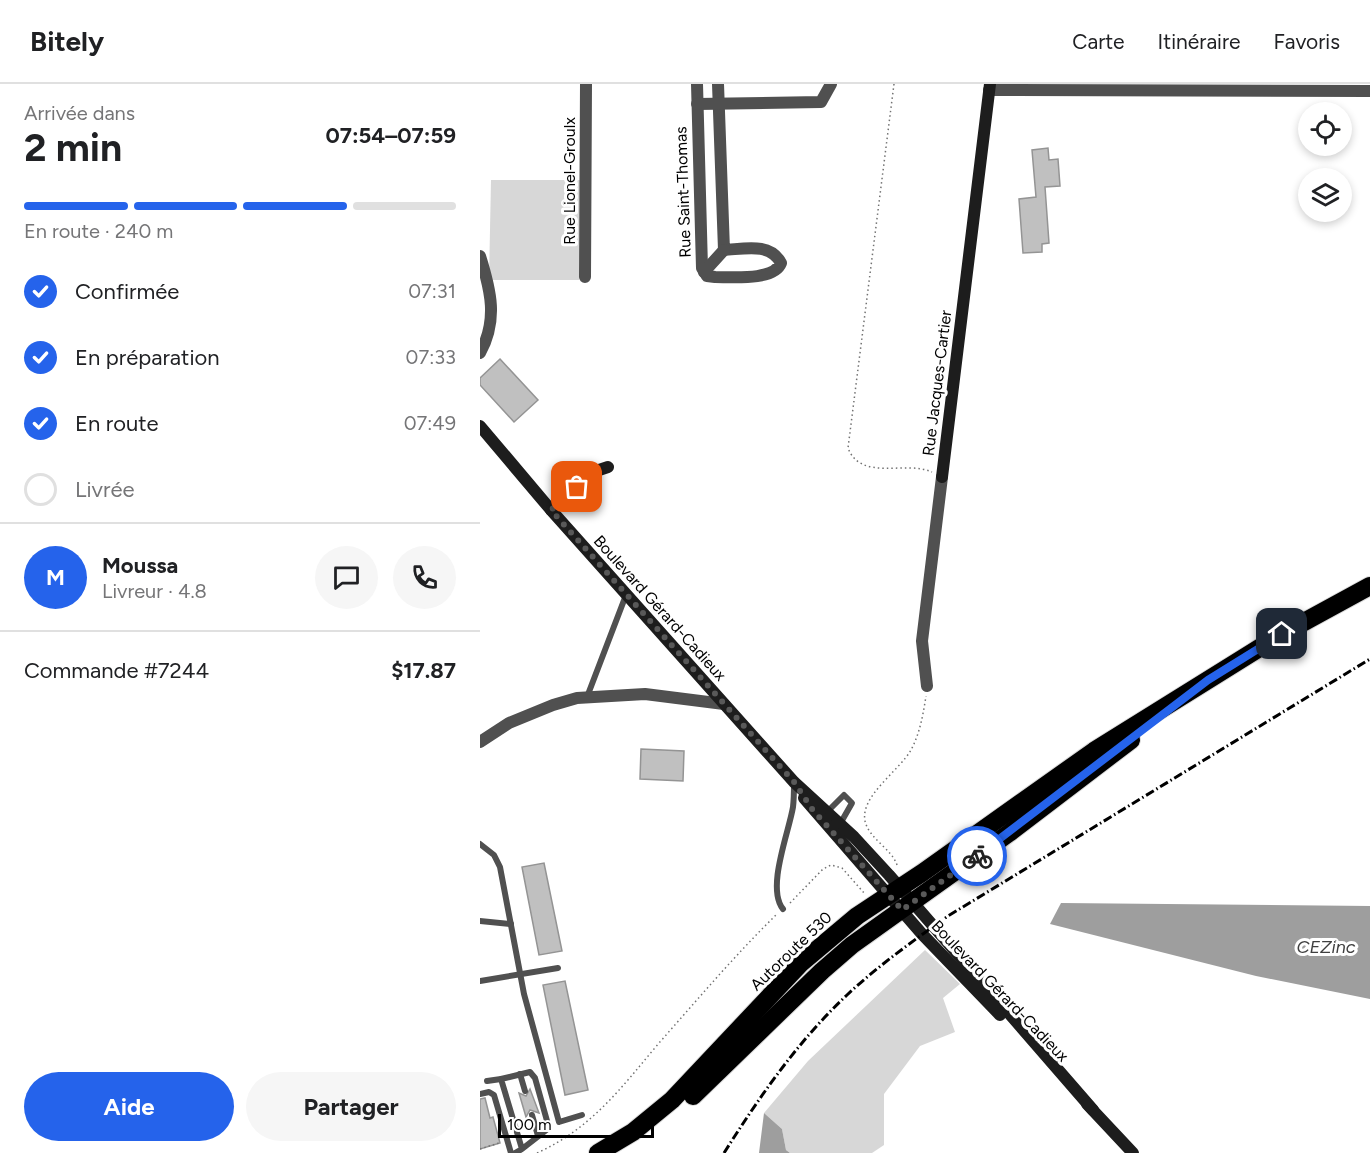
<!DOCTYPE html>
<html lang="fr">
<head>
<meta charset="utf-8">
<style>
  :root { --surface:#fff; --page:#f6f6f6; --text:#202124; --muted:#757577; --line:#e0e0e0; --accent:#2563eb }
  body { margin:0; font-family:Figtree,sans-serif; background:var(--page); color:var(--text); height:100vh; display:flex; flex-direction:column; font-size:22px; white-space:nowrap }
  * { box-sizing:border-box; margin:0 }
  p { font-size:20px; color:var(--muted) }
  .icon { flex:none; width:33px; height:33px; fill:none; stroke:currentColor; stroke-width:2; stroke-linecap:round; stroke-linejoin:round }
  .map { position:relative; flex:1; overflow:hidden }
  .sheet { display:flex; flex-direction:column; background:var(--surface); width:480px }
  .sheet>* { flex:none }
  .controls { position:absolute; left:818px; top:18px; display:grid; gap:12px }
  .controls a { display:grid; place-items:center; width:54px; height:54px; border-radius:50%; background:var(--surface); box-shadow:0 3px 9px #0003; font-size:30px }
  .scale { position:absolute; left:18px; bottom:15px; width:156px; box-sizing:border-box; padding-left:6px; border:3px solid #000; border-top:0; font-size:16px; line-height:21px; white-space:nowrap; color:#000; -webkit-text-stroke:4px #fff; paint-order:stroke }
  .pin { position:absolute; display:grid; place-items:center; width:51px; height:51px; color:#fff; margin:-26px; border-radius:12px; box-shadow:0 3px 9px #0006 }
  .courier { position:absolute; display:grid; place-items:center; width:60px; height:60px; margin:-30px; border:4px solid #2563eb; border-radius:50%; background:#fff; color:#222; box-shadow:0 2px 8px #0007 }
  .summary em { font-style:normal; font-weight:700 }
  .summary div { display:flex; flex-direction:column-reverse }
  .summary { display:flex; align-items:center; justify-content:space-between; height:102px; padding:0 24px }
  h1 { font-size:39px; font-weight:700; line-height:45px }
  .bar { display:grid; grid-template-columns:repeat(4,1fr); gap:9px 6px; align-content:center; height:72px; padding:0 24px }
  .bar i { height:8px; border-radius:4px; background:var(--line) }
  .bar .selected { background:var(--accent) }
  .bar p { grid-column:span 4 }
  .line { display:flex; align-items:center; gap:15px; padding:0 24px; border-top:2px solid var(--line) }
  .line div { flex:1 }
  .round { display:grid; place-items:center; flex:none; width:63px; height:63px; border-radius:32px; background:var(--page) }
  ol { padding:0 24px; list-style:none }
  li { display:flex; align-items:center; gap:18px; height:66px }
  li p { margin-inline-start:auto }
  li .icon { padding:6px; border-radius:50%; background:var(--accent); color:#fff; stroke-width:4 }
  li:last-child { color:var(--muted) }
  li i { width:33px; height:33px; border:3px solid var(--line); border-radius:50% }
  .cta { display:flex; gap:12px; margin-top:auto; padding:12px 24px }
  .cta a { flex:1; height:69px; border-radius:36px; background:var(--accent); color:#fff; font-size:24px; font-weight:700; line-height:69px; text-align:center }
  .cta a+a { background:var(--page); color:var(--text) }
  header { display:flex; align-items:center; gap:36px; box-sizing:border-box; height:84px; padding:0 30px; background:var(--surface); border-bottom:2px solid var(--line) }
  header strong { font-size:28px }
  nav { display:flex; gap:33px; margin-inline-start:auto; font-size:21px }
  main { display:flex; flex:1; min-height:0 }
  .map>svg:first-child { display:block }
</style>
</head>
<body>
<header>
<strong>Bitely</strong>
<nav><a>Carte</a><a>Itinéraire</a><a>Favoris</a></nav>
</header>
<main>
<section class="sheet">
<div class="summary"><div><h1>2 min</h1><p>Arrivée dans</p></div><em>07:54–07:59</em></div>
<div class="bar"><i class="selected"></i><i class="selected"></i><i class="selected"></i><i></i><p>En route · 240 m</p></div>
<ol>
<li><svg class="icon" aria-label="check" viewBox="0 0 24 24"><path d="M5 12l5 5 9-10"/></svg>Confirmée<p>07:31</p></li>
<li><svg class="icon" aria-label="check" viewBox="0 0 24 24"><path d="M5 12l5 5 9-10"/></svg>En préparation<p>07:33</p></li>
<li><svg class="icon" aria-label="check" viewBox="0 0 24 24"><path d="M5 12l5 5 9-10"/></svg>En route<p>07:49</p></li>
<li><i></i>Livrée</li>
</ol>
<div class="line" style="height:108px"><b class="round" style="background:var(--accent);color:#fff">M</b><div><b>Moussa</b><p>Livreur · 4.8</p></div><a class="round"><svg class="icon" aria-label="chat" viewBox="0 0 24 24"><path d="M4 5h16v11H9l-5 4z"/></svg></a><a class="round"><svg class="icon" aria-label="phone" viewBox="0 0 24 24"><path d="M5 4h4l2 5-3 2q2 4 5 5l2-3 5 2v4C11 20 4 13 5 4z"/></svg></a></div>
<div class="line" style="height:78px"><div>Commande #7244</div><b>$17.87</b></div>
<div class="cta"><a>Aide</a><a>Partager</a></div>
</section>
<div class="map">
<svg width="890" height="1069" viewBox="0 0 890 1069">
  <rect width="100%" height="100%" fill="#fff"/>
  <!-- green -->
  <g fill="#d7d7d7">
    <path d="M11,96H100L99,196H9Z"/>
    <path d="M445,866L480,900L463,914L475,948L440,962L404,1010V1061L392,1069H310L306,1066L302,1045L284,1029L328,977Z"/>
  </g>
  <!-- water -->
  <g fill="#9e9e9e">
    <path d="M581,819L890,822V915L776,892L570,840Z"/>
    <path d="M284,1029L302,1045L306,1066L310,1069H279Z"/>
  </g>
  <!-- building -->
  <g fill="#c0c0c0" stroke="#949494" stroke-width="1.5">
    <path d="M568,64L569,76L578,75L580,102L565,103L569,159L562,160V168L543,169L539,115L556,113L552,66Z"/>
    <path d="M20,275L58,316L34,338L0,301V294Z"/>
    <path d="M161,665L204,667L203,697L160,695Z"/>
    <path d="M64,779L82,867L59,871L42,783Z"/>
    <path d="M85,897L108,1006L85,1011L63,901Z"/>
    <path d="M50,1005L59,1029L50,1026L46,1033L39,1009L46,1012Z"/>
    <path d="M5,1014L10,1034L13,1033L20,1059L0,1065V1015Z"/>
  </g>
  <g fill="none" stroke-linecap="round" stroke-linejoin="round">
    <defs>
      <g id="highway">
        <path d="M213,1012L342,887L372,861L529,749L651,656"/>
        <path d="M118,1069L153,1048L192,1016L321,879L377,832L442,789L614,667L802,550L890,502"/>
      </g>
    </defs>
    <!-- highway casing -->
    <use href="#highway" stroke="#dbdbdb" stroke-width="20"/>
    <!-- path -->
    <g stroke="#727272" stroke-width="1.5" stroke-dasharray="1.5 3" stroke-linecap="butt">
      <path d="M414,0L368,364C381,398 426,376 452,388"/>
      <path d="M417,781C412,765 389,755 385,737C380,712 419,687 431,666C440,649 443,631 446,612"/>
      <path d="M310,819L343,785L351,781L362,784L385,810"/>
      <path d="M0,1065L19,1059"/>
      <path d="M57,1069C112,1044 141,1004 179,959C218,915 255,871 297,830"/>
    </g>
    <!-- lane -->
    <g stroke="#505050" stroke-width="6">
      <path d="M107,613L146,511"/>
      <path d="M347,728L364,711L372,719L360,740"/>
      <path d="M0,760L14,771L20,783L44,910L79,1038L102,1031"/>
      <path d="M303,825C286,804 309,748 313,723C314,715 314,707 314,699"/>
      <path d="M0,837L31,840"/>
      <path d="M0,897L78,884"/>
      <path d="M40,990L45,1007"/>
      <path d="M7,997L21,995"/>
      <path d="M0,1010L9,1008L14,1011L31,1069"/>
      <path d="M52,1031L58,1052"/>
      <path d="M35,1069L42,1065L21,995L50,988L55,994L69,1044L42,1065"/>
    </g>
    <!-- street -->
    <g stroke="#505050" stroke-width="12">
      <path d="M217,0L222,184L227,192L235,193C252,193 294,197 301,179C290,158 264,165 244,166L238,0"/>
      <path d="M509,6L890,7"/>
      <path d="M217,20L341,18L351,0"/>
      <path d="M0,172C11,207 18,236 0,269"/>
      <path d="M224,188L244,166"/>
      <path d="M105,193L106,0"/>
      <path d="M447,602L442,557L462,393"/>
      <path d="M0,658L29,639L73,621L97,614L165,610L244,620"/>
    </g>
    <!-- secondary -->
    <g stroke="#1d1d1d" stroke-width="12">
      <path d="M0,342L71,426L314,698L374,753L409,791L613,1026"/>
      <path d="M462,393L510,0"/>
      <path d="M71,426L113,388L128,383"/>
      <path d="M324,714L442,850L520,931"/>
      <path d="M607,1020L653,1069"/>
    </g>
    <!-- highway -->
    <use href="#highway" stroke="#000" stroke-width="18"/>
    <!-- rail -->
    <path stroke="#000" stroke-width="3" stroke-dasharray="9 3 1.5 3" stroke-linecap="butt" d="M244,1069C280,1012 318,957 367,911C399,881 433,857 468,832L890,575"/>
  </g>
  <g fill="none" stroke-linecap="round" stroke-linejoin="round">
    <!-- done -->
    <path stroke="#595959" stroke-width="6" stroke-dasharray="0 10.8" d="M97,403L71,426L314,698L332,725L422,826L497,772"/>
    <!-- route -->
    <path stroke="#2563eb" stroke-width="8" d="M497,772L728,596L802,550"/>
  </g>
  <g text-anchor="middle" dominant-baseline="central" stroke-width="6" stroke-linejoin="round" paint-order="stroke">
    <!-- street labels -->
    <g font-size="16" fill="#000" stroke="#fff">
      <text transform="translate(89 97) rotate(-90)">Rue Lionel-Groulx</text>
      <text transform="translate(203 108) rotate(-92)">Rue Saint-Thomas</text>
      <text transform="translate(457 299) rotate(-83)">Rue Jacques-Cartier</text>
      <text transform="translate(180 524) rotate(48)">Boulevard Gérard-Cadieux</text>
      <text transform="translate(311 867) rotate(-44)">Autoroute 530</text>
      <text transform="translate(520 907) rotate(46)">Boulevard Gérard-Cadieux</text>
    </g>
    <!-- water labels -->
    <g font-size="18" font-style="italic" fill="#3f3f3f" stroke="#fff">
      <text x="846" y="863">CEZinc</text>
    </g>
  </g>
</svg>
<div class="controls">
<a><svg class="icon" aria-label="locate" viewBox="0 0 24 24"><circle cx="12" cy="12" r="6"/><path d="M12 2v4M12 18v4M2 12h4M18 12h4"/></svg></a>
<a><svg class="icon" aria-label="layers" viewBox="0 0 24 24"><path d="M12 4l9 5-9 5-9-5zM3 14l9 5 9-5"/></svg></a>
</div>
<div class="scale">100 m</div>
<div class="pin" style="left:97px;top:403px;background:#ea580c"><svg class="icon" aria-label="bag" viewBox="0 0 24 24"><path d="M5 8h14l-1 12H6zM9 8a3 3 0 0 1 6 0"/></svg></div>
<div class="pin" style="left:802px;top:550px;background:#1f2937"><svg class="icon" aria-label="home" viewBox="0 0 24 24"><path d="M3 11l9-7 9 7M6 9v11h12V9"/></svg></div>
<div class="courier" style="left:497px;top:772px"><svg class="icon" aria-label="bike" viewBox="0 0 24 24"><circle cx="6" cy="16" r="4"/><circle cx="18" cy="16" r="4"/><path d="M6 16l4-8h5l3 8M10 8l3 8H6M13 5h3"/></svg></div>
</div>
</main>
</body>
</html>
